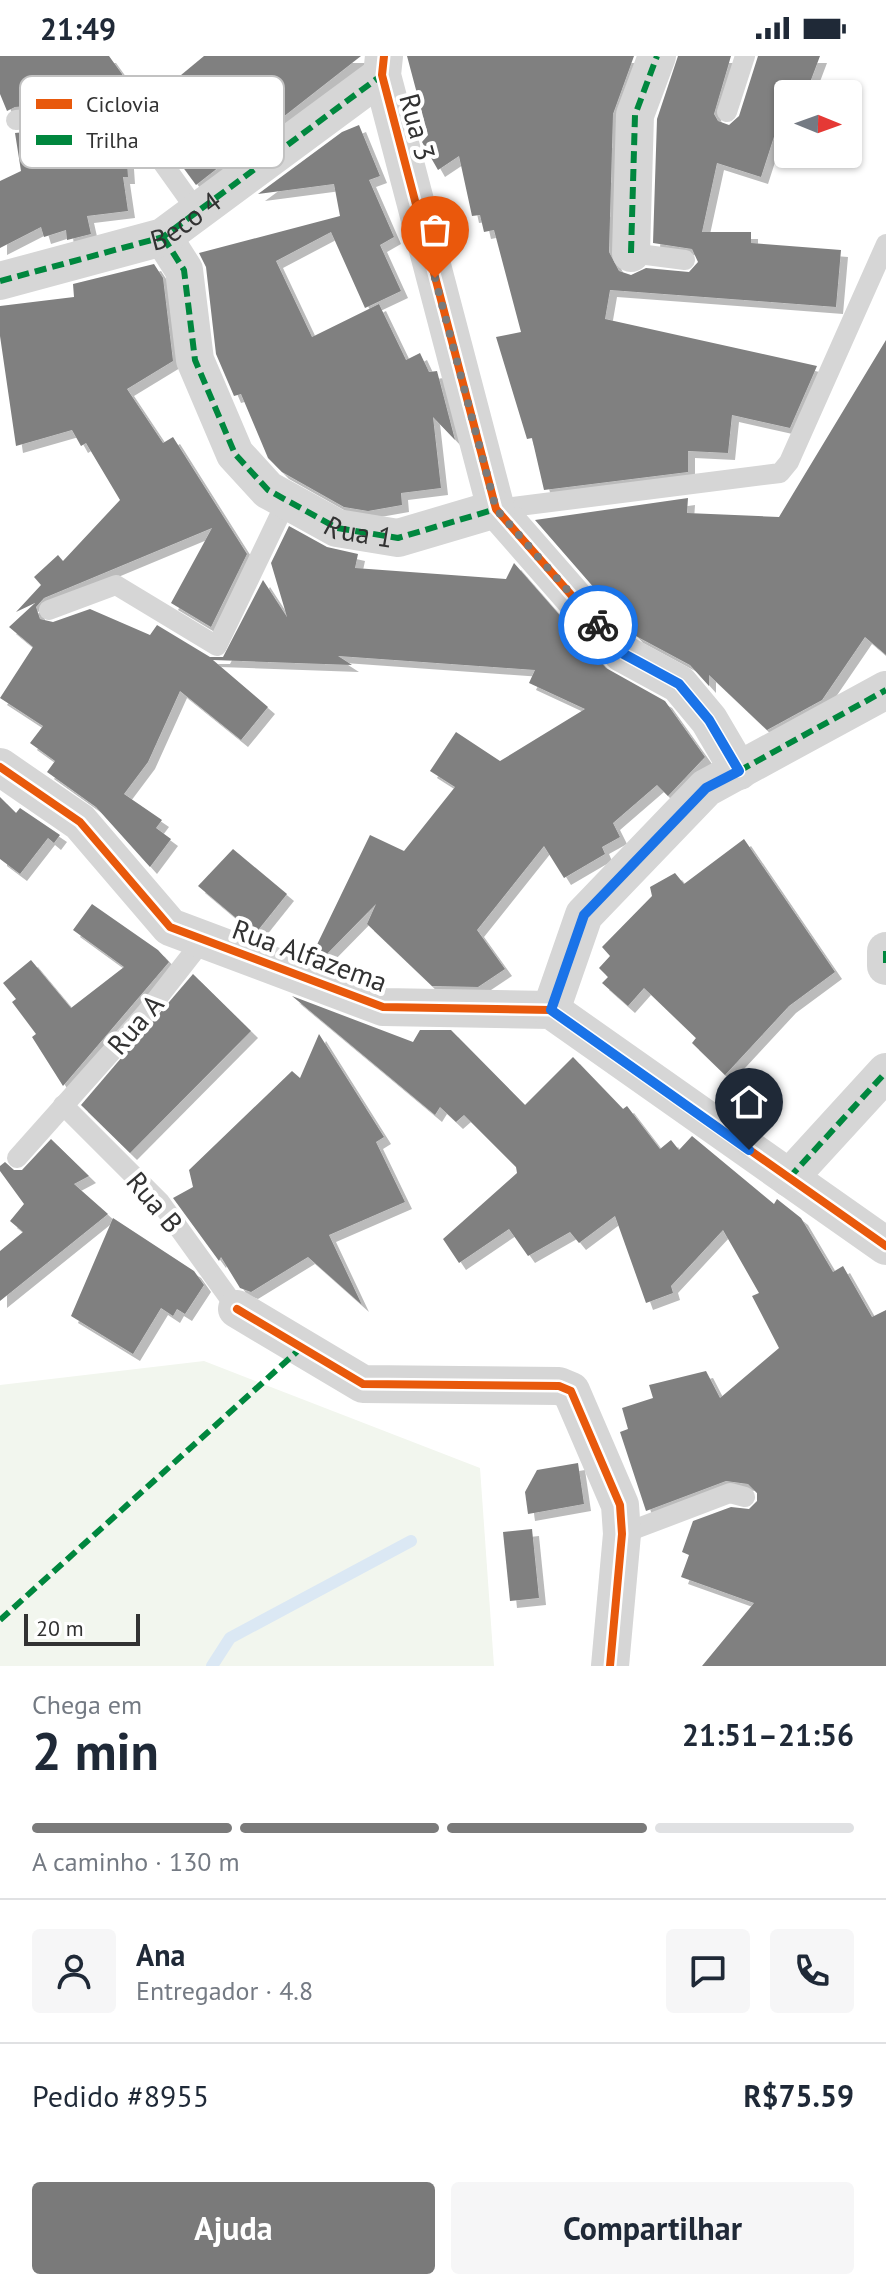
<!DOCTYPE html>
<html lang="pt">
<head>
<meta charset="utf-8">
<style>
  :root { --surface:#fff; --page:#f6f6f7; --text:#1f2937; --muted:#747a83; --line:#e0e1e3; --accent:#7a7a7a }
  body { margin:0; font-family:"PT Sans",sans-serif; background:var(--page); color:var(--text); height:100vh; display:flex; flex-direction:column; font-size:30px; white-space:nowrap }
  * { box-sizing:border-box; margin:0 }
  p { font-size:26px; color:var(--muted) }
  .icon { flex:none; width:44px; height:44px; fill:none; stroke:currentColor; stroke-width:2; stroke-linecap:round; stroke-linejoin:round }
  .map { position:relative; height:1610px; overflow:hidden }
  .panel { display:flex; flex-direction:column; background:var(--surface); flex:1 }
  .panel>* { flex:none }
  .needle { width:52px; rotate:91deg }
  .controls { position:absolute; left:774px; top:24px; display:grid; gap:16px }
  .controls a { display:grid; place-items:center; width:88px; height:88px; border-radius:8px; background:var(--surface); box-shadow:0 2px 6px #0004; font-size:40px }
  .scale { position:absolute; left:24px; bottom:20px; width:116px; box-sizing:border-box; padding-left:8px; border:4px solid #323232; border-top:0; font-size:22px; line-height:28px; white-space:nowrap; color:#323232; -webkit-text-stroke:6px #fff; paint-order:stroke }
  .pin { position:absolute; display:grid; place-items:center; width:68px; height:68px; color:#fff; margin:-82px -34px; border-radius:50% 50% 50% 0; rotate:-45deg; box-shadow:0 0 8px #0007 }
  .pin .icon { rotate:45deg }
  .courier { position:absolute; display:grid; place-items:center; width:80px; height:80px; margin:-40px; border:6px solid #1a73e8; border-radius:50%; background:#fff; color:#222; box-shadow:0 2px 10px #0007 }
  .overview em { font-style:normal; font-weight:600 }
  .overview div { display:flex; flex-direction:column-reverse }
  .overview { display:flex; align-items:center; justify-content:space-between; height:136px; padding:0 32px }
  h1 { font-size:52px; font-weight:600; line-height:60px }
  .bar { display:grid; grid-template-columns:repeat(4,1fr); gap:12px 8px; align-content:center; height:96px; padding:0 32px }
  .bar i { height:10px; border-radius:6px; background:var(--line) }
  .bar .active { background:var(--accent) }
  .bar p { grid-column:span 4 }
  .line { display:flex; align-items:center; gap:20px; padding:0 32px; border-top:2px solid var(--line) }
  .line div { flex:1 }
  .round { display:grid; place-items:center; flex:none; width:84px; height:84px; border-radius:8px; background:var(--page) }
  .button { display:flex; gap:16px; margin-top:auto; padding:16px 32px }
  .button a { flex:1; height:92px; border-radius:8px; background:var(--accent); color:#fff; font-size:32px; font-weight:600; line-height:92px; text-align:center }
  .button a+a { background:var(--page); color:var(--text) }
  .status { display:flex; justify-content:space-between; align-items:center; height:56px; padding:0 40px; background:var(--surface); direction:ltr }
  .status svg { height:22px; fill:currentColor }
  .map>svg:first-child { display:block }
</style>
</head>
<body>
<div class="status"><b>21:49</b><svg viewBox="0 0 49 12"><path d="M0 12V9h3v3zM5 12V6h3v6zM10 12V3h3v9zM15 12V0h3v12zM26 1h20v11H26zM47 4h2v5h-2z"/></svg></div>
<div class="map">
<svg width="886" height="1610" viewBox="0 0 886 1610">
  <defs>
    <filter id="shadow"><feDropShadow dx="7" dy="7" stdDeviation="0" flood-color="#0004"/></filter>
  </defs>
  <rect width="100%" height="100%" fill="#fff"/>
  <!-- green -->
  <path fill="#f2f6ee" d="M204,1305L480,1412L494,1610H0V1329Z"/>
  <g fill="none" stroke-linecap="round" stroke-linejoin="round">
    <!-- stream -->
    <path stroke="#dbe8f4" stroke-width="12" d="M212,1610L230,1582L411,1485"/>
  </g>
  <!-- building -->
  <g fill="#808080" filter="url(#shadow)">
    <path d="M0,0H109L122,18L123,42L15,51L7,55L0,38Z"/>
    <path d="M204,0H361L196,129L140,53Z"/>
    <path d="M407,0H634L613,58L609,196L619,215L631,219L646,212L689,216L698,206L692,193L653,187L657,63L678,0H731L714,58L718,65L729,69L739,60L758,0H820L806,37L790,31L761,121L717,107L702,176H751V187L841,194L836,251L610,234L605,263L817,310L790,372L732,359L728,397L688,395V416L544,434L532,382L527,383L496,281L521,276L494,174L484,176L480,159L472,160L459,100L438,114L422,86L428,79Z"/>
    <path d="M115,67L125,77L128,121H123L128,155L87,160L91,178L67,184L66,174L44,181L41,171L0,192V125L21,115L15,77Z"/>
    <path d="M359,69L380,120L369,124L394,181L380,189L401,235L365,252L331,176L276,205L312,281L379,248L406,304L420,297L429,316L437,315L455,384L433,361L441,432L401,437L402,449L368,455L344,451L282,416L268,402L241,338L234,340L216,298L206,211L199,197L340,160L334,128L258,138L342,76Z"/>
    <path d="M154,208L163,222L173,305L127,333L163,387L173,381L247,498L211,571L171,547L212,472L44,542L36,551L40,563L53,566L90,553L150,579L157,569L210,601H223L263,524L287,561L271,507L289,470L327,491L358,498L355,512L506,523L514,507L606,612L665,645L705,701L668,740L657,729L613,767L620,781L602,791L605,798L564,822L544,790L477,874L505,913L478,931L432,930L367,868L376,848L321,904L311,901L370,779L404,795L455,731L430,715L456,676L500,705L585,653L529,627L535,614L338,600L352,609L213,604L268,651L241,684L180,635L148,706L124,738L162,764L156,772L171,783L150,811L96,751L47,716L55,705L30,687L43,670L0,642L33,591L9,571L35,547L16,556L41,529L34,521L58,499L63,505L120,444L86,387L81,390L72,374L16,390L0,280V250L74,241L73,228Z"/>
    <path d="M886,284V599L865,581L822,644L767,674L709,619V630L690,609L636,580L535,464L688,442L687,457L779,461Z"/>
    <path d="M0,741L16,757L20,752L60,779L54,787L48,782L20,818L0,803Z"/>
    <path d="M744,783L835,916L789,950L725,1019L692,987L696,982L644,932L628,950L602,927L608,921L599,912L610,900L602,891L652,840L650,831L675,817L684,828Z"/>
    <path d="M233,793L287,838L255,878L198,830Z"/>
    <path d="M92,848L158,894L169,906L63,1030L32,981L36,978L12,946L16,943L3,927L31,904L71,952L124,911L73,874Z"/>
    <path d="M193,918L251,975L130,1097L81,1049Z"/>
    <path d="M292,940L413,986L420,974H451L525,1049L573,1001L623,1053L627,1050L660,1093L671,1084L679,1094L692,1080L774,1148L777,1143L801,1162L833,1216L843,1210L872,1261L886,1254V1610H702L754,1547L681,1521L689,1499L682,1496L693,1465L731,1451L749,1453L757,1445V1437L748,1428L726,1425L646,1455L620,1376L628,1373L622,1352L653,1342L649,1329L706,1315L720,1342L779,1292L752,1240L759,1237L723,1174L671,1230L673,1237L646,1247L615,1160L579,1187L570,1176L528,1200L509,1173L459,1207L443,1183L517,1117L516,1111L464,1059L456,1066L440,1051L435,1059Z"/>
    <path d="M319,978L384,1081L376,1086L405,1146L329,1179L362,1249L308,1201L251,1236L240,1232L221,1201L219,1205L173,1142L193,1131L189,1114L292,1015L300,1022Z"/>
    <path d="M51,1083L89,1120L74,1128L108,1158L0,1245V1195L23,1176L10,1165L24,1148L0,1115V1110L5,1106L14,1114H22Z"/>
    <path d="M113,1162L194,1215L204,1229L185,1258L177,1253L173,1260L161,1252L133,1298L71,1260Z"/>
    <path d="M578,1407L584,1448L528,1458L525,1436L537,1414Z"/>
    <path d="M532,1473L539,1542L510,1545L503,1476Z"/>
  </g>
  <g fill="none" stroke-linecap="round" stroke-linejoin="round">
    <!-- service -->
    <g stroke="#d6d6d6" stroke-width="20">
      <path d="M727,56L745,0"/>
      <path d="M16,64L116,54L127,57L197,155"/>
      <path d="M631,197L685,204"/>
      <path d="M496,453L780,417L789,406L886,188"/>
      <path d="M49,554L116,529L217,590L286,446"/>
      <path d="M63,1049L160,1146L237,1253"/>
      <path d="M17,1102L146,957L203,884"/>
      <path d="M622,1478L730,1437L745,1441"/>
    </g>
    <!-- minor -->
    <g stroke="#d6d6d6" stroke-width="38">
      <path d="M384,0L382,19L496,453L622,597L679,628L709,664L739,715"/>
      <path id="s1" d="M163,181L184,214L195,304L235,398L268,434L337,472L398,482L496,453"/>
      <path d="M631,197L635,59L657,0"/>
      <path d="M0,225L163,181L382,19"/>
      <path d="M0,711L80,766L170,871L383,951L551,954L886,1190"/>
      <path d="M886,895V910"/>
      <path d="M551,954L584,859L706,732L886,634"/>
      <path d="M789,1122L886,1016"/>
      <path d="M237,1253L363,1328L559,1330L571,1335L620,1449L622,1478L610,1610"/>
    </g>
    <!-- quiet -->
    <g stroke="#00873e" stroke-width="6" stroke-dasharray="12 6" stroke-linecap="butt">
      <path d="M163,181L184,214L195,304L235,398L268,434L337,472L398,482L496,453"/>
      <path d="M631,197L635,59L657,0"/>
      <path id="s2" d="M0,225L163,181L382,19"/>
      <path d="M739,715L886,634"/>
      <path d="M886,895V910"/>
      <path d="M789,1122L886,1016"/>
      <path d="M0,1564L301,1292"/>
    </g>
    <defs>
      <g id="cycleway">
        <path d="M384,0L382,19L496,453L622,597L679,628L709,664L739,715"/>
        <path d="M0,711L80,766L170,871L383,951L551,954L886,1190"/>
        <path d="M237,1253L363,1328L559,1330L571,1335L620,1449L622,1478L610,1610"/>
      </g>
    </defs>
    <!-- cycleway casing -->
    <use href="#cycleway" stroke="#fff" stroke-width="13"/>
    <!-- cycleway -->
    <use href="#cycleway" stroke="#e8590c" stroke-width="8"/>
  </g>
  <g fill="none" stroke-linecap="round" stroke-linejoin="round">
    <!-- done -->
    <path stroke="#7a7a7a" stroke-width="8" stroke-dasharray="0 14.4" d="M435,222L496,453L598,569"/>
    <!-- route -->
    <path stroke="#1a73e8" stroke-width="10" d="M598,569L622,597L679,628L709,664L739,715L706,732L584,859L551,954L749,1094"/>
  </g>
  <g text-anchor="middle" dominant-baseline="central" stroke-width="8" stroke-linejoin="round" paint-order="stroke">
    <!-- street labels -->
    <g font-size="28" fill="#323232" stroke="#fff">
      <text transform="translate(418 71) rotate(75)">Rua 3</text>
      <text stroke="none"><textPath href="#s2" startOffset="196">Beco 4</textPath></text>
      <text stroke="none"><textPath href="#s1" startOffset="382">Rua 1</textPath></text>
      <text transform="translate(310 899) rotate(20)">Rua Alfazema</text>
      <text transform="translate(135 968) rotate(-49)">Rua A</text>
      <text transform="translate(155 1146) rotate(50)">Rua B</text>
    </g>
  </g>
  <!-- legend -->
  <rect x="20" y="20" width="264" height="92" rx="12" fill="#fff" stroke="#c2c2c2" stroke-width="2"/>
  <rect x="36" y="43" width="36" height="10" fill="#e8590c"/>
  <rect x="36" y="79" width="36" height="10" fill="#00873e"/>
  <g font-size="22" fill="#323232">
    <text x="86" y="56">Ciclovia</text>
    <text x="86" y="92">Trilha</text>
  </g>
</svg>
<div class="controls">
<a><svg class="needle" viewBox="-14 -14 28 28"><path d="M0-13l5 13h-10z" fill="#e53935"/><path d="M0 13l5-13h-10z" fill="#747a83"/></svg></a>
</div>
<div class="scale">20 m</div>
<div class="pin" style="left:435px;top:222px;background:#ea580c"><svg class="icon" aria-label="bag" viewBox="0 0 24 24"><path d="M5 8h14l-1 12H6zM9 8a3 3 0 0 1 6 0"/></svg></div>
<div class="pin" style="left:749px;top:1094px;background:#1f2937"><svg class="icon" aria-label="home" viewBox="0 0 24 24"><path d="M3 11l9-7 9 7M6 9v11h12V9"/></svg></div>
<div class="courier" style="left:598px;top:569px"><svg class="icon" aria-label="bike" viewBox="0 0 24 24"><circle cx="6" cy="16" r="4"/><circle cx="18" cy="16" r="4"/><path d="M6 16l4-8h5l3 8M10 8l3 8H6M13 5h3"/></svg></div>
</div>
<section class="panel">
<div class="overview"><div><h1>2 min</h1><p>Chega em</p></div><em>21:51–21:56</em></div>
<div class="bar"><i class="active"></i><i class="active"></i><i class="active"></i><i></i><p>A caminho · 130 m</p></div>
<div class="line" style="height:144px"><a class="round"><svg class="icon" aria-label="person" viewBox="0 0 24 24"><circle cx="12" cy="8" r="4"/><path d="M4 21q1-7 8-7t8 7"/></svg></a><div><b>Ana</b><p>Entregador · 4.8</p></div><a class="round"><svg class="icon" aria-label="chat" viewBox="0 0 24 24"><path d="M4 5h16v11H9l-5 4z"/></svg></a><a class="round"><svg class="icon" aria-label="phone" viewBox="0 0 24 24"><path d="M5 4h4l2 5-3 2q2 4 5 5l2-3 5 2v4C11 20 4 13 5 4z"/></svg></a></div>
<div class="line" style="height:104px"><div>Pedido #8955</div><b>R$75.59</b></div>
<div class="button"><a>Ajuda</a><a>Compartilhar</a></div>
</section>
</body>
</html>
